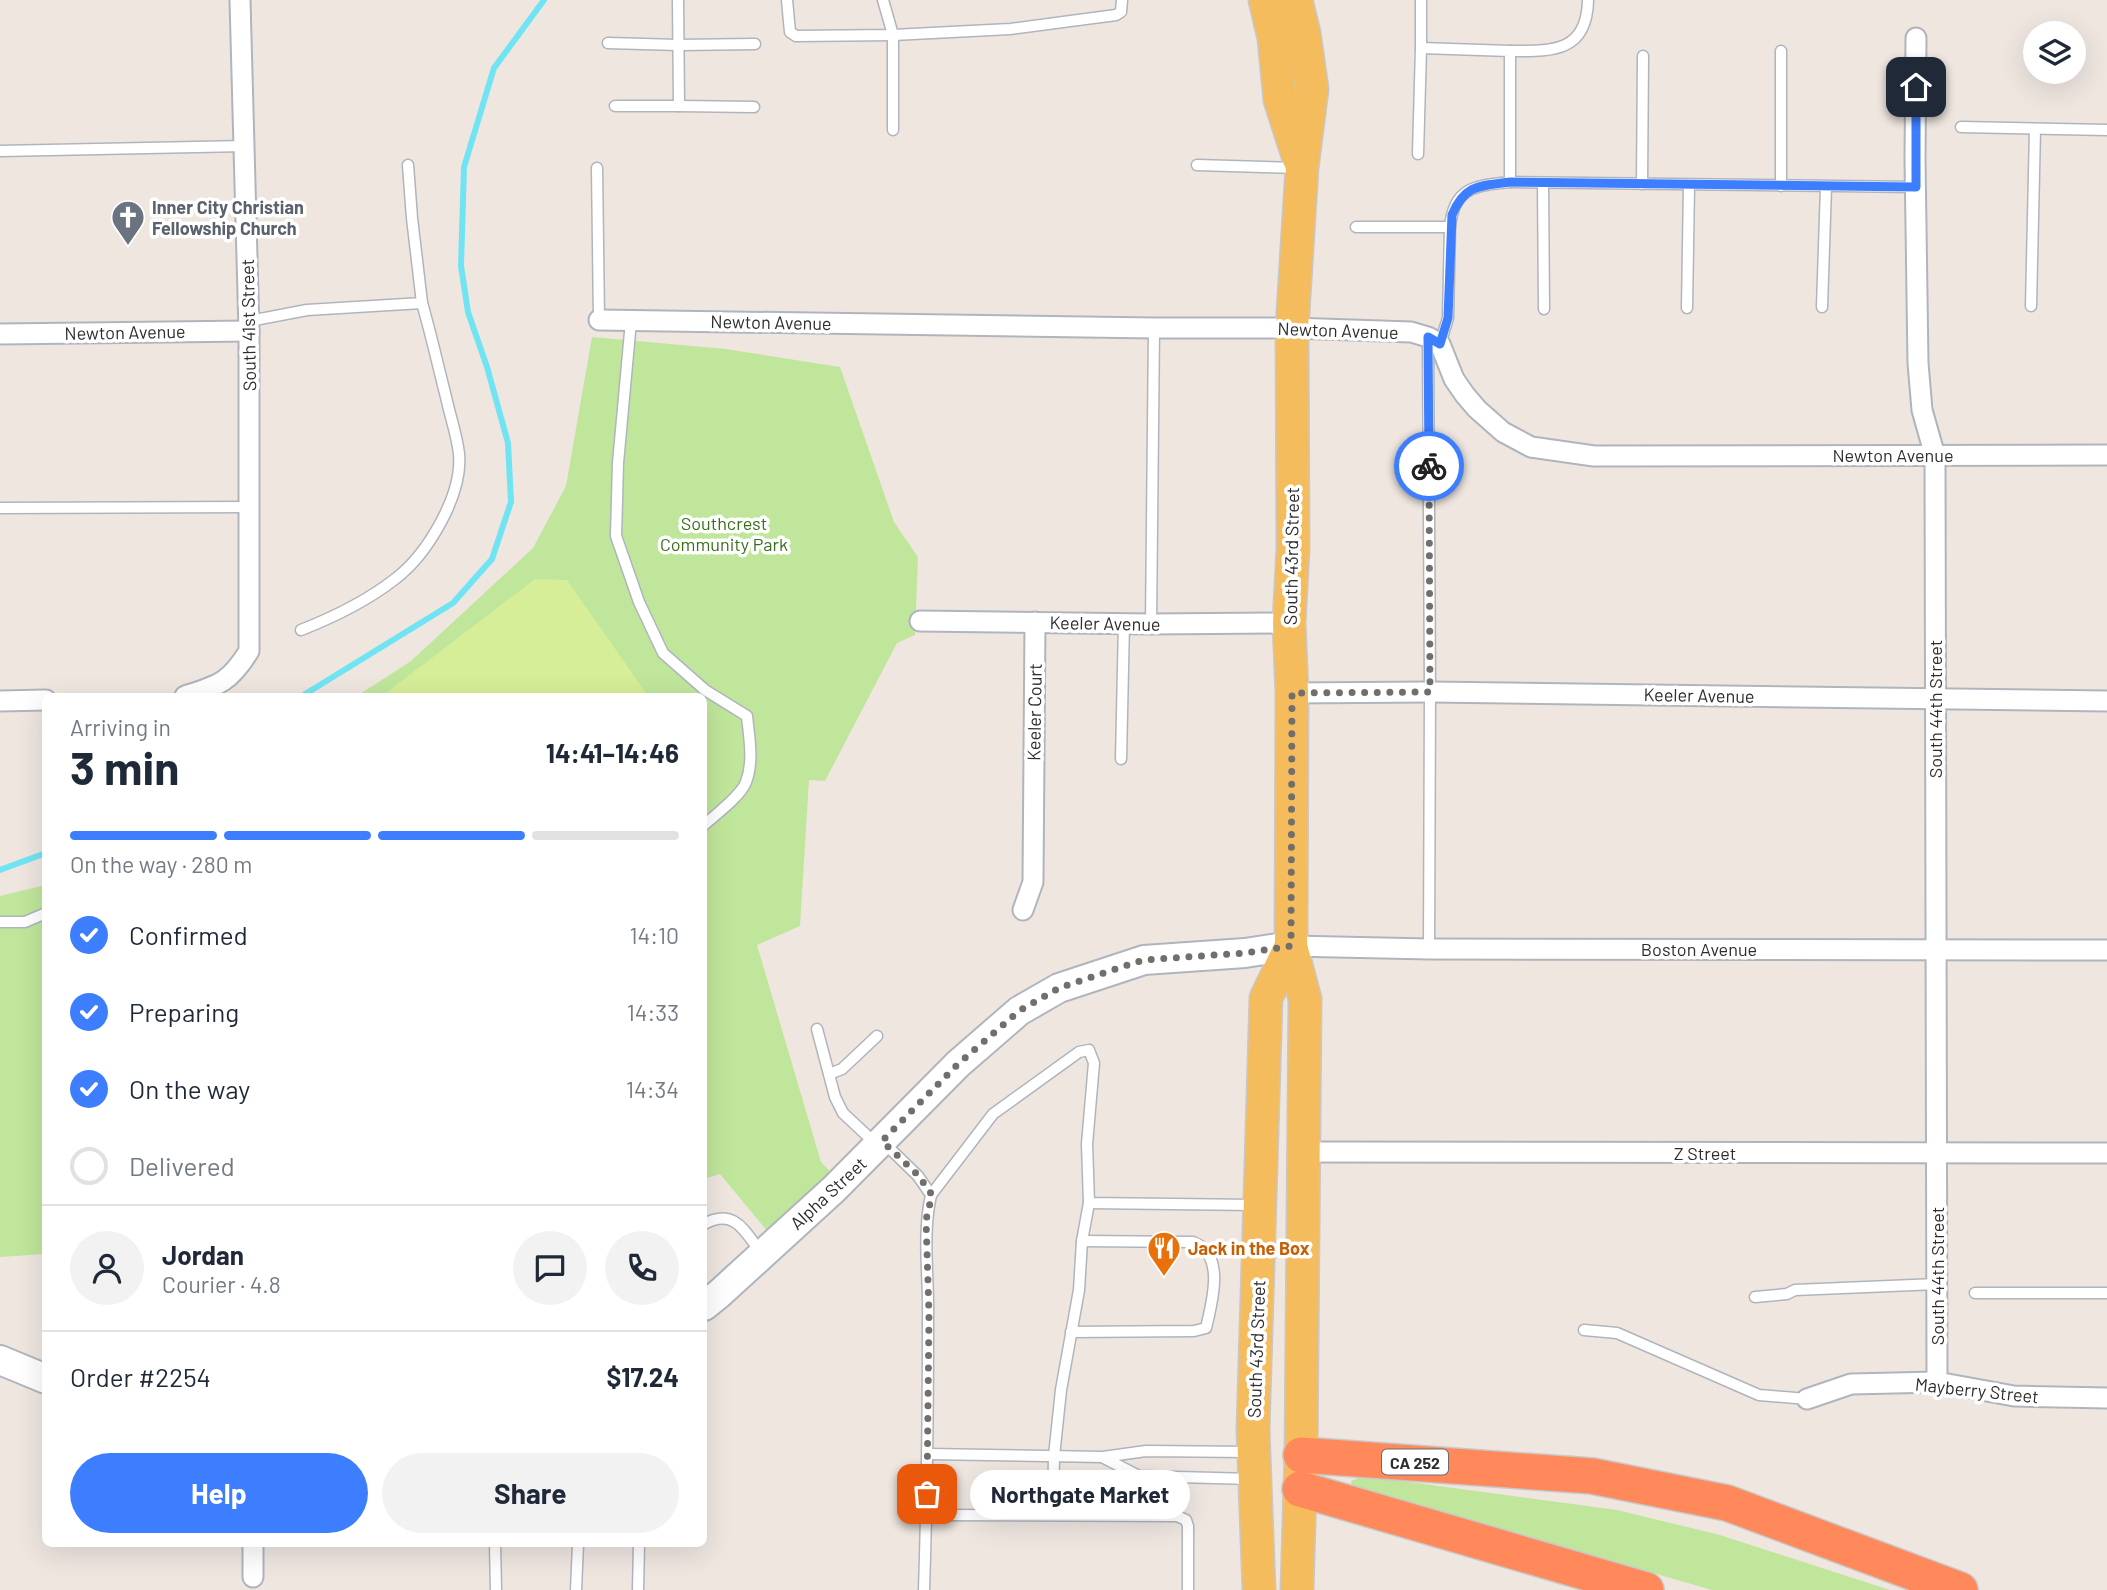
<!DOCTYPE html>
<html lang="en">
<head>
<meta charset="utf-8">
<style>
  :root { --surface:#fff; --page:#f2f2f3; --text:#1f2937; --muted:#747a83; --line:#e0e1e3; --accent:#3d7eff }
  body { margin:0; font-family:Barlow,sans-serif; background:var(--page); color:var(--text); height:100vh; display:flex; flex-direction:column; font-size:26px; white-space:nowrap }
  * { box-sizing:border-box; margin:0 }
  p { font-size:23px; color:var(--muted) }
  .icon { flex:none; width:38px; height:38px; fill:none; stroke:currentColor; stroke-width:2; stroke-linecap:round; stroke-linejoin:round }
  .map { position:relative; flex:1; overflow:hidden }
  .drawer { position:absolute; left:42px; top:693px; width:665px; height:854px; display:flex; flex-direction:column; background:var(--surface); border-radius:10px; box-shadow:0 7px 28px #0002 }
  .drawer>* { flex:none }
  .tools { position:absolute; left:2023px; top:21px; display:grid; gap:14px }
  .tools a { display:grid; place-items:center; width:63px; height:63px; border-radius:50%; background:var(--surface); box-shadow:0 7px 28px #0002; font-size:35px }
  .pin { position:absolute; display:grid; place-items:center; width:60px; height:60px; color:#fff; margin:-30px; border-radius:14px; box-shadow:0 4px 10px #0006 }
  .courier { position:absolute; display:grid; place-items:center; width:70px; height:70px; margin:-35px; border:5px solid #3d7eff; border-radius:50%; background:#fff; color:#222; box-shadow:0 2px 9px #0007 }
  .bubble { position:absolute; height:49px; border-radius:24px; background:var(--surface); box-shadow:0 7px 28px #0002; font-size:23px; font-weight:700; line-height:49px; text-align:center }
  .overview em { font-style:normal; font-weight:700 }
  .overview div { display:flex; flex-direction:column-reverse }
  .overview { display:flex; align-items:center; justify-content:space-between; height:119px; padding:0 28px }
  h1 { font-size:46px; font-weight:700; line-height:52px }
  .bar { display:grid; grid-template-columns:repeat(4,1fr); gap:10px 7px; align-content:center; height:84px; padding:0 28px }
  .bar i { height:9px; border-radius:5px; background:var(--line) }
  .bar .selected { background:var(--accent) }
  .bar p { grid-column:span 4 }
  .line { display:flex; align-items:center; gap:18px; padding:0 28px; border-top:2px solid var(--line) }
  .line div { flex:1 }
  .round { display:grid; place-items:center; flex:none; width:74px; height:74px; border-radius:37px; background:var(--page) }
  ol { padding:0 28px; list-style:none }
  li { display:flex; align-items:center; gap:21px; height:77px }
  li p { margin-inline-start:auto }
  li .icon { padding:7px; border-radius:50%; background:var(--accent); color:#fff; stroke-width:4 }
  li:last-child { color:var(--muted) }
  li i { width:38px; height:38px; border:4px solid var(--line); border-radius:50% }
  .button { display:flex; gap:14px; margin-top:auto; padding:14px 28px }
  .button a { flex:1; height:80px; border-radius:42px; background:var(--accent); color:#fff; font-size:28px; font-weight:700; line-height:80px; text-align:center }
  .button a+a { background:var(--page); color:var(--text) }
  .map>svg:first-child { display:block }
</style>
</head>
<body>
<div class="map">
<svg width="2107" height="1590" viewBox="0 0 2107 1590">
  <rect width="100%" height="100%" fill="#efe6e0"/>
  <!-- green -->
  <g fill="#c0e69b">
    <path d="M592,337L726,349L840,367L894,522L918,557L915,635L897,643L825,781L809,780L800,926L757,945L821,1162L832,1173L768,1232L720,1174L704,1179V696H357L411,661L533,548L566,486Z"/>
    <path d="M45,885V1254L0,1257V896Z"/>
    <path d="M1364,1476L1617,1510L1720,1535L1890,1590H1712L1352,1486L1351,1481Z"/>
  </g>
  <!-- pitch -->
  <path fill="#d6ee97" d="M535,579L567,580L648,696H382Z"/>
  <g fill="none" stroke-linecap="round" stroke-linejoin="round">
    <!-- stream -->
    <g stroke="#71e4f3" stroke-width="6">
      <path d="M302,696L453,603L492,559L511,502L508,443L487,367L468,312L461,266L464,167L494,68L544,0"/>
      <path d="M0,870L46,853"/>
    </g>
    <defs>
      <g id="lane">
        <path d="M787,0L790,32L796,36L893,35L1010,29L1116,15L1121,12L1122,0"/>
        <path d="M883,0L893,35V130"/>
        <path d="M608,43L678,45L755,44"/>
        <path d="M1421,48V0"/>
        <path d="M1510,51C1552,51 1587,53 1588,0"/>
        <path d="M1781,51V186"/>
        <path d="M615,106H679L678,0"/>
        <path d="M679,106L754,107"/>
        <path d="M1961,127L2107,130"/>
        <path d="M0,151L245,146"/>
        <path d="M1418,154L1421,48L1510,51V182C1476,186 1454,186 1450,227"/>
        <path d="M1197,165L1298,168"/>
        <path d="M597,168L599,320"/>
        <path d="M1510,182L1916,187"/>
        <path d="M1543,183L1544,309"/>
        <path d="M1642,184L1643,56"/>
        <path d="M1356,227H1450L1448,318L1440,344"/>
        <path d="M2031,306L2035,129"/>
        <path d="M1822,307L1826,187"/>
        <path d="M1687,308L1689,185"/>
        <path d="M249,321L307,310L422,303L412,218L408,165"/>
        <path d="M631,321L618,463L616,536L639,602L663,653L705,690L747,716C749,737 754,761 746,782C741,796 715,815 704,825"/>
        <path d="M1428,337L1430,692L1429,949"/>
        <path d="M0,508L249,507"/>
        <path d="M1151,624L1154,328"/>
        <path d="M301,630C334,617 367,601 395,579C427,555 463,495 459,454C457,435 450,416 446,397C438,366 431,334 422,303"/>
        <path d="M1121,759L1124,623"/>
        <path d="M0,922H25L46,913"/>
        <path d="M817,1029L835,1097L843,1113L875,1143"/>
        <path d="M829,1074L842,1069L877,1036"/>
        <path d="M883,1142L918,1176L931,1195C922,1236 929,1276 928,1318C928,1408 927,1499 924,1590"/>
        <path d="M931,1195L993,1114L1079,1052L1089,1050L1094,1063L1087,1144L1089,1203L1255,1205"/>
        <path d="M704,1224C735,1207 745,1232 762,1254"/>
        <path d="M1975,1293H2107"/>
        <path d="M1755,1297L1787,1294L1795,1290L1937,1284"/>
        <path d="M1584,1330L1617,1333L1759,1395L1807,1399"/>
        <path d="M1071,1332L1194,1331L1206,1328C1212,1302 1226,1254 1193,1242L1082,1241"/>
        <path d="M928,1454L1103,1457L1146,1451L1249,1452"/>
        <path d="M1104,1458L1139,1476L1252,1479"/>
        <path d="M1053,1514L1054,1456L1061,1390L1079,1290L1082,1241L1089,1203"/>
        <path d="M926,1515L1177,1516L1186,1520L1188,1526V1590"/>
        <path d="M495,1544L496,1590"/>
        <path d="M576,1590L578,1544"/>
        <path d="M638,1590L639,1544"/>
      </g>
      <g id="street">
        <path d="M1916,38L1915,159L1918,363L1922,410L1935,456L1937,1382"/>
        <path d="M599,320L1154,328H1292L1411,332L1428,337L1440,344L1454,379L1465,395L1477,409L1503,432L1531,447L1594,456L2107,455"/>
        <path d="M0,334L249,331"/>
        <path d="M920,621L1151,624L1289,623"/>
        <path d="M1292,693L1430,692L2107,701"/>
        <path d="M185,696C219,685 229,683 249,651V331L240,0"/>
        <path d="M0,701L46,700"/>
        <path d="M1023,910L1033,882L1035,622"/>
        <path d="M1291,946L1429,949L2107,950"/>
        <path d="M1302,1152L2107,1153"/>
        <path d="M1807,1399L1851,1384L1937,1382L2014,1396L2107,1398"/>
        <path d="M253,1544V1577"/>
      </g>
      <g id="secondary">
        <path d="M704,1306L719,1294L834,1189L958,1064L1019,1011L1059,988L1144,960L1245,953L1291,946"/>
        <path d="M0,1360L46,1379"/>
      </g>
      <g id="primary">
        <path d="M1265,0L1274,38L1280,100L1299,159"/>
        <path d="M1296,0L1304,33L1312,89L1302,168L1292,328L1293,549L1289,623L1292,693L1291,946L1305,999L1301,1455L1297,1590"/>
        <path d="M1259,1590L1253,1430L1266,998L1291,946"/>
      </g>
      <g id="highway">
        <path d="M1301,1455L1592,1476L1727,1503L1960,1590"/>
        <path d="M1300,1489L1646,1590"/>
      </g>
    </defs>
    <!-- lane casing -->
    <use href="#lane" stroke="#b0b5bd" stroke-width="13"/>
    <!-- street casing -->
    <use href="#street" stroke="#b0b5bd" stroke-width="23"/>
    <!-- secondary casing -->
    <use href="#secondary" stroke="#b0b5bd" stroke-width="32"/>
    <!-- primary casing -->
    <use href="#primary" stroke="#c8c8c8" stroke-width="35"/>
    <!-- highway casing -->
    <use href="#highway" stroke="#c8c8c8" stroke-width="38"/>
    <!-- lane -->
    <use href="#lane" stroke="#fff" stroke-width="10"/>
    <!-- street -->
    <use href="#street" stroke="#fff" stroke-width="19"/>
    <!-- secondary -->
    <use href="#secondary" stroke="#fff" stroke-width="28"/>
    <!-- primary -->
    <use href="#primary" stroke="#f5bc5e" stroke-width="32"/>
    <!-- highway -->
    <use href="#highway" stroke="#ff895b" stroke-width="35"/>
  </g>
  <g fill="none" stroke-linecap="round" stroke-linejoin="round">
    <!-- done -->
    <path stroke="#716e6c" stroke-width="7" stroke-dasharray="0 12.6" d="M927,1494L929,1314L926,1220L932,1195L918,1175L882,1141L958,1064L1019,1011L1059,988L1143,960L1245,953L1291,946L1292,693L1430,692L1429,466"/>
    <!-- route -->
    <path stroke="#3d7eff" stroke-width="9" d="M1429,466L1428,337L1440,344L1448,318L1452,215C1465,184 1480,186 1510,182L1916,187V87"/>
  </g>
  <!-- icons -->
  <defs>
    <symbol id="church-pin" viewBox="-11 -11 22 30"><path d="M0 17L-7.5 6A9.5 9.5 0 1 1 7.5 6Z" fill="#6b7280" stroke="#fff"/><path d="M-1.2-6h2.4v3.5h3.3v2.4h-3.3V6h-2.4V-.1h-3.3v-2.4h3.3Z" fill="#fff"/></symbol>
    <symbol id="restaurant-pin" viewBox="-11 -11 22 30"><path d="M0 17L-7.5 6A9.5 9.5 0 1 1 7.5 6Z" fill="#e8710a" stroke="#fff"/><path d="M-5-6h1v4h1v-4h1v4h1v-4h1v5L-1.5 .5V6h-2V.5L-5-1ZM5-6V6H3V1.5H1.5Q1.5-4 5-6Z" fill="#fff"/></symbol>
  </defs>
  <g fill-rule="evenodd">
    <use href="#church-pin" x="109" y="198" width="38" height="52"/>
    <use href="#restaurant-pin" x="1145" y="1229" width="38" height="52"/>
  </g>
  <g text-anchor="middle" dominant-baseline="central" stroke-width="7" stroke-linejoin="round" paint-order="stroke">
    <!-- shield labels -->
    <rect fill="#fff" stroke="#6c6c6c" stroke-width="2" x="1382" y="1449.5" width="66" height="25" rx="5"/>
    <g font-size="16" font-weight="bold" fill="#2d2d2d">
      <text x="1415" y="1462">CA 252</text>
    </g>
    <!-- worship labels -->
    <g font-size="18" font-weight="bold" fill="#5b616d" stroke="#fff" text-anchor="start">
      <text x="152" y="207">Inner City Christian<tspan x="152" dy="21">Fellowship Church</tspan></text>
    </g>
    <!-- street labels -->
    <g font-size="18" fill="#2d2d2d" stroke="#fff">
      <text transform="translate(771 322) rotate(1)">Newton Avenue</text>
      <text transform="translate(248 325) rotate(-91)">South 41st Street</text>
      <text transform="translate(1338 330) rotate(2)">Newton Avenue</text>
      <text transform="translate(125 332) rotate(-1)">Newton Avenue</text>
      <text x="1893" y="455">Newton Avenue</text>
      <text transform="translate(1291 556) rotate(-89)">South 43rd Street</text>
      <text transform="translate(1105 623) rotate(1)">Keeler Avenue</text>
      <text transform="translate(1699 695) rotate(1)">Keeler Avenue</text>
      <text transform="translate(1935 709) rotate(-90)">South 44th Street</text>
      <text transform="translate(1034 712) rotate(-89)">Keeler Court</text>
      <text x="1699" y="949">Boston Avenue</text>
      <text x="1705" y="1153">Z Street</text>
      <text transform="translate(828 1193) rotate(-43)">Alpha Street</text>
      <text transform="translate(1937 1276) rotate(-90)">South 44th Street</text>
      <text transform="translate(1256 1349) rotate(-88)">South 43rd Street</text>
      <text transform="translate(1977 1390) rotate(6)">Mayberry Street</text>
    </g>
    <!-- park labels -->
    <g font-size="18" fill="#386f19" stroke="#fff">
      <text x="724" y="523">Southcrest<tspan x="724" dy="21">Community Park</tspan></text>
    </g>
    <!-- food labels -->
    <g font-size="18" font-weight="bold" fill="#c56008" stroke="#fff" text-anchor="start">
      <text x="1188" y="1248">Jack in the Box</text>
    </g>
  </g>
</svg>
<div class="tools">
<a><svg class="icon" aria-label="layers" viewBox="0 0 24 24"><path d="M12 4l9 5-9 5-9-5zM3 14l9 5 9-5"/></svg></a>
</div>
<div class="pin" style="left:927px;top:1494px;background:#ea580c"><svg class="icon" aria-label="bag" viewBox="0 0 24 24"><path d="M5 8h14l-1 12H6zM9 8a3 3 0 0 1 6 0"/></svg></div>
<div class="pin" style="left:1916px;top:87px;background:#1f2937"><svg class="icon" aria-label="home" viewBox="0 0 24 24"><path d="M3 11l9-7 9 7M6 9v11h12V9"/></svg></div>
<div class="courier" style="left:1429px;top:466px"><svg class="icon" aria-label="bike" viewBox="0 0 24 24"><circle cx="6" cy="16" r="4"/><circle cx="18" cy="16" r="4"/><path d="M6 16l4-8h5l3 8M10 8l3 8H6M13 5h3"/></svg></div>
<div class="bubble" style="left:970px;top:1470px;width:220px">Northgate Market</div>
<section class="drawer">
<div class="overview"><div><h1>3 min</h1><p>Arriving in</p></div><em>14:41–14:46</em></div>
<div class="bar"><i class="selected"></i><i class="selected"></i><i class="selected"></i><i></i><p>On the way · 280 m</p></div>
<ol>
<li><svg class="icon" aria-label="check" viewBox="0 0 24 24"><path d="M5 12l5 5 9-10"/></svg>Confirmed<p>14:10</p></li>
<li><svg class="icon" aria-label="check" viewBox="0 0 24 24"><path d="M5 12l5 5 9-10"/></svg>Preparing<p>14:33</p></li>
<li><svg class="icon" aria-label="check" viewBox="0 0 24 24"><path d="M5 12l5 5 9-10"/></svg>On the way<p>14:34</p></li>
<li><i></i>Delivered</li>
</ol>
<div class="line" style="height:126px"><a class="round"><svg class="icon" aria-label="person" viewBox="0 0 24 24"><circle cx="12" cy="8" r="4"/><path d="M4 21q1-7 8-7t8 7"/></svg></a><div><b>Jordan</b><p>Courier · 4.8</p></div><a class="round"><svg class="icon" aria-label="chat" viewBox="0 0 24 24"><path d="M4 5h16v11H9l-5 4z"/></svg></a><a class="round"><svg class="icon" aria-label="phone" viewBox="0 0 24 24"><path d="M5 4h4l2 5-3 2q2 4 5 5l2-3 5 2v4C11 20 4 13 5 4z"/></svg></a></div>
<div class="line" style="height:91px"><div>Order #2254</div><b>$17.24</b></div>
<div class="button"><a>Help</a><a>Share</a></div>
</section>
</div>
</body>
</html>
